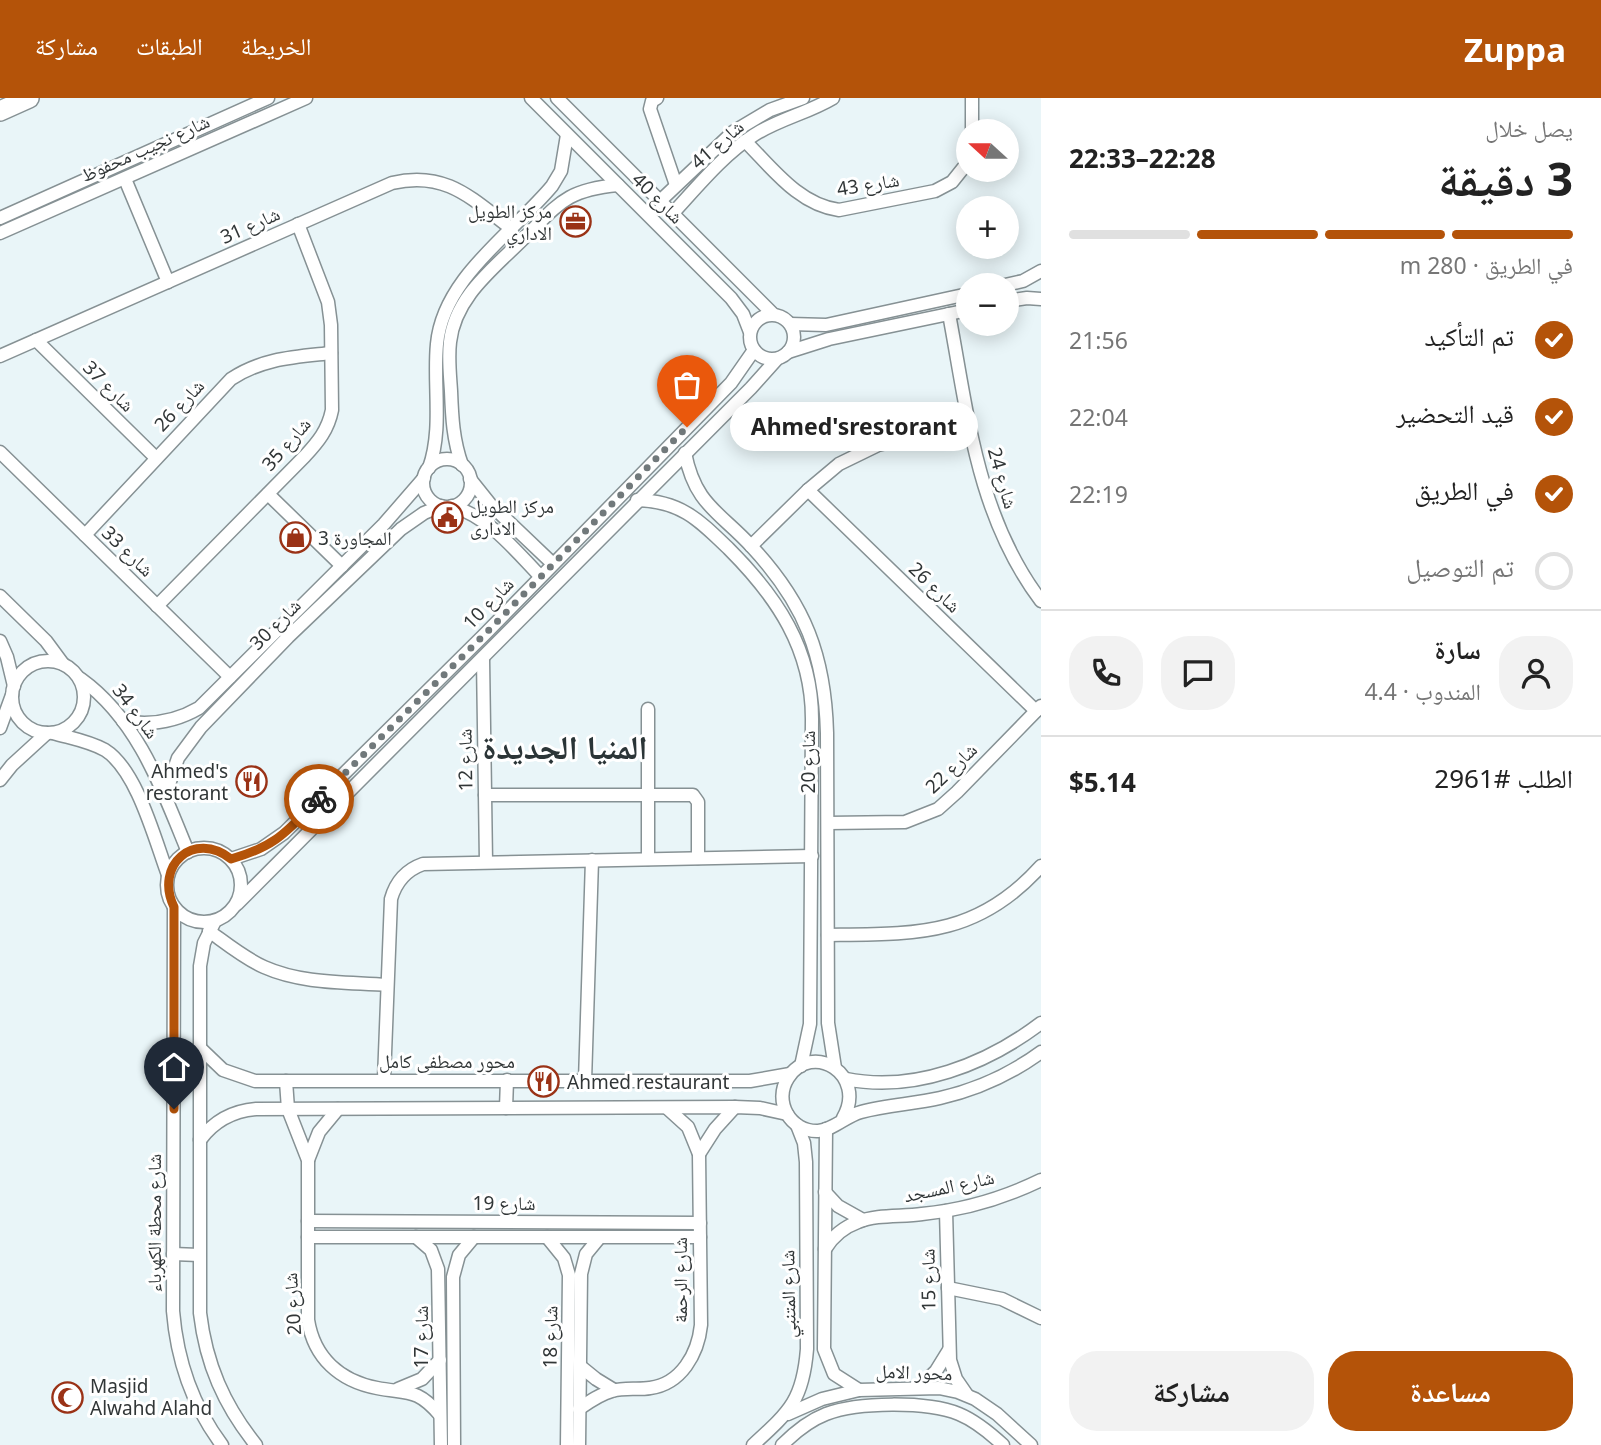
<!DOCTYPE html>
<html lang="ar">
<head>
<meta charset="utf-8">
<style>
  :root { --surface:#fff; --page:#f2f2f2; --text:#222; --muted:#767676; --line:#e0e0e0; --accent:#b45309 }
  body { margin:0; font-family:"Noto Sans","Noto Naskh Arabic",sans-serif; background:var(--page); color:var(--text); direction:rtl; height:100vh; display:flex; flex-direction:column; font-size:26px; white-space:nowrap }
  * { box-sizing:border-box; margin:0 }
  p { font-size:23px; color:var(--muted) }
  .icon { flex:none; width:38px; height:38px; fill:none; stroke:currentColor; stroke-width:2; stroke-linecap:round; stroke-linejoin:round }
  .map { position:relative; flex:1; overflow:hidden; direction:ltr }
  .sheet { display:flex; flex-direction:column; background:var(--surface); width:560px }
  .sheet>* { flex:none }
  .needle { width:46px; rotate:291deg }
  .controls { position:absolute; left:956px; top:21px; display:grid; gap:14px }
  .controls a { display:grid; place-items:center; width:63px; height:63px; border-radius:50%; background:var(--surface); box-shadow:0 4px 18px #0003; font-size:35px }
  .pin { position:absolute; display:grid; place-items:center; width:60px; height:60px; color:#fff; margin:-72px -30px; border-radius:50% 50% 50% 0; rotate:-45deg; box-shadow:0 0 7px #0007 }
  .pin .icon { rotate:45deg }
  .courier { position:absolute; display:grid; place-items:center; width:70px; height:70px; margin:-35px; border:5px solid #b45309; border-radius:50%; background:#fff; color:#222; box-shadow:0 2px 9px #0007 }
  .bubble { position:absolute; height:49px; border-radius:24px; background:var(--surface); box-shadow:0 4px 18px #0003; font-size:23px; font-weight:700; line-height:49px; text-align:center; direction:rtl }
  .overview em { font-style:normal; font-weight:700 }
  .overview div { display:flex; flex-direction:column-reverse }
  .overview { display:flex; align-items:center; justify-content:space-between; height:119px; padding:0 28px }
  h1 { font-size:46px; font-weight:700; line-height:52px }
  .bar { display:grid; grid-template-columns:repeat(4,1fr); gap:10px 7px; align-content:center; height:84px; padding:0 28px }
  .bar i { height:9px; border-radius:5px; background:var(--line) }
  .bar .selected { background:var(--accent) }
  .bar p { grid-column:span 4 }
  .line { display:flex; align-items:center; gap:18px; padding:0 28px; border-top:2px solid var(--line) }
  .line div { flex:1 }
  .round { display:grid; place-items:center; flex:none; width:74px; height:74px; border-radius:28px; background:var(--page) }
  ol { padding:0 28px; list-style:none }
  li { display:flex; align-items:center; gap:21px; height:77px }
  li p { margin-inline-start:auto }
  li .icon { padding:7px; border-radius:50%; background:var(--accent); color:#fff; stroke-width:4 }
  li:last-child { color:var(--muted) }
  li i { width:38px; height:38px; border:4px solid var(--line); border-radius:50% }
  .primary-button { display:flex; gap:14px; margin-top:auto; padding:14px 28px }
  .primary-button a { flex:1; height:80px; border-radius:28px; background:var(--accent); color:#fff; font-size:28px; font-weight:700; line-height:80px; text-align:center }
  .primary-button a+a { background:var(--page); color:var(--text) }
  header { display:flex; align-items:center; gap:42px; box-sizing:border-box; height:98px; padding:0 35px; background:var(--accent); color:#fff }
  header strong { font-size:33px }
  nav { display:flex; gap:38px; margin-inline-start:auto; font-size:24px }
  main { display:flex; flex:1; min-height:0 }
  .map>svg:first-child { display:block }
</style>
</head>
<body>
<header>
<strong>Zuppa</strong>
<nav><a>الخريطة</a><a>الطبقات</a><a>مشاركة</a></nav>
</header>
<main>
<section class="sheet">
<div class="overview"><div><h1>3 دقيقة</h1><p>يصل خلال</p></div><em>22:28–22:33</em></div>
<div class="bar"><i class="selected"></i><i class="selected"></i><i class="selected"></i><i></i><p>في الطريق · 280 m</p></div>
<ol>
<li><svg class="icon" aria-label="check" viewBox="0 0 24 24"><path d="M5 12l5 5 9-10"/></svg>تم التأكيد<p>21:56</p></li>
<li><svg class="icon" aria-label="check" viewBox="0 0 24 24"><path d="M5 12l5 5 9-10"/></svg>قيد التحضير<p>22:04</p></li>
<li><svg class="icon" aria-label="check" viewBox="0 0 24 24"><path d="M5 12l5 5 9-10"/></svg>في الطريق<p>22:19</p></li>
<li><i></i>تم التوصيل</li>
</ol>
<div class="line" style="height:126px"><a class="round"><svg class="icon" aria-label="person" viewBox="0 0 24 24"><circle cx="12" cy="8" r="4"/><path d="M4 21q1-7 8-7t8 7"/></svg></a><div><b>سارة</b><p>المندوب · 4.4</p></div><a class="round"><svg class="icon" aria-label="chat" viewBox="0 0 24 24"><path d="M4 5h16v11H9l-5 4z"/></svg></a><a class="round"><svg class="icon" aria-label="phone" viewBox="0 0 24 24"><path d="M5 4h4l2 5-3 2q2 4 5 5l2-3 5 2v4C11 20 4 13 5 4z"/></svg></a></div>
<div class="line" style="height:91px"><div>الطلب #2961</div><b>$5.14</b></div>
<div class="primary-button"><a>مساعدة</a><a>مشاركة</a></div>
</section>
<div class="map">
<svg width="1041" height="1347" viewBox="0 0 1041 1347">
  <rect width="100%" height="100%" fill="#e9f5f8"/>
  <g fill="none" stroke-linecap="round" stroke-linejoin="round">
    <defs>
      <g id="minor">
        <path d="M531,0L731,200L743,216L750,234"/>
        <path d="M557,0L773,216"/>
        <path d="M657,0L652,3L650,11L676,87"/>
        <path d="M972,0V33"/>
        <path d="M745,43C772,70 799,107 839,112L935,93L952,84L968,64"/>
        <path d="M125,81L168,184"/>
        <path d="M660,103L733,34L770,12L803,0"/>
        <path d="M673,115C698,88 723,57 754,37C779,21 808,15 833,0"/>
        <path d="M0,120L268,0"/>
        <path d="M0,135L306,0"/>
        <path d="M1005,187L1023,183L1041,173"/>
        <path d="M1006,203L1027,200L1041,201"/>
        <path d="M949,216C968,317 977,418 1041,503"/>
        <circle cx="772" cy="239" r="22"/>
        <path d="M790,226L826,227L968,196"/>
        <path d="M36,242L156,360"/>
        <path d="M788,254L829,241L968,212"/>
        <path d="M0,258L392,85C446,72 472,101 512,131"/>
        <path d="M0,354L230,579"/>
        <path d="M685,355C695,407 720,414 752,449C805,506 825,558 827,635L828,925L835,970"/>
        <circle cx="447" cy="385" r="24"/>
        <path d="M462,367C453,342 452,319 451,293C450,277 448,260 450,244C455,199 493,171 523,141C559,106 565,92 618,87"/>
        <path d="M429,370C443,331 433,286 437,246C443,180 512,136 552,88L561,73L567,37"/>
        <path d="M470,381L490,406L552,465"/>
        <path d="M808,392L1036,613"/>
        <path d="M268,396L342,468"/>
        <path d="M637,402C681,403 699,422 729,451C777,499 812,551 812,621L810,926L801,968"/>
        <path d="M452,408C489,419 514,451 540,478"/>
        <path d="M85,437L231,281C263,260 295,259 331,255"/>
        <path d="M751,448L808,392L839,366L878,347L969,325"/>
        <path d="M0,498L46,543L63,566"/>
        <path d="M157,508L305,358C318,344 328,332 332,312L331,227L328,204L298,126"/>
        <path d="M0,543L7,559L14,588"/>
        <path d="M483,561L486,764"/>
        <circle cx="48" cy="599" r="36"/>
        <path d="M81,581C138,622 162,691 188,754"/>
        <path d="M648,611V761"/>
        <path d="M123,623C151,628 175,624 199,610L384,426L424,380"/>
        <path d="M0,630L12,597"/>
        <path d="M53,635C70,640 89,643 105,652C137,672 155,742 168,777"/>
        <path d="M0,682L12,667L47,635"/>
        <path d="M485,697H693L698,704V760"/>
        <path d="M165,698L178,660L201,629L288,539L401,431L424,415L441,408"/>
        <path d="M828,725L905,724L938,711L957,694L1041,608"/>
        <circle cx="204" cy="787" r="37"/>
        <path d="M231,761L261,751L284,735L484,537L731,285L754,252"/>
        <path d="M237,806L751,290L777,261"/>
        <path d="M174,809L173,1213C177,1262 192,1307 222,1347"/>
        <path d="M215,823L204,845L200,868V1215C206,1266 224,1307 256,1347"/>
        <path d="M209,833C227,846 244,860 264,869C302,886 346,884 387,887"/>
        <path d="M828,837C916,836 977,839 1041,768"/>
        <path d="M199,949L223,972L255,983H750L790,976"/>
        <path d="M384,981L391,801C396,783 406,772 423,766L812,758"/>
        <path d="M846,981C914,995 987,966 1041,925"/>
        <path d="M286,983L288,1011L308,1062V1222C314,1260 340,1283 377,1290C408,1296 417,1290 440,1317"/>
        <path d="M585,983L592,762"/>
        <path d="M506,1010L507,982"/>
        <path d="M843,1020C868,977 812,942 788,980C773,1003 790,1034 818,1033C833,1032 846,1018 861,1014C886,1007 914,1006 940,1000C975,992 1011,976 1041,954"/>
        <path d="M826,1031L824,1251L834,1276L859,1292"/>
        <path d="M200,1042C214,1023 232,1013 256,1011L735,1009L760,1010L787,1016"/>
        <path d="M699,1056L715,1031L735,1009"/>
        <path d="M308,1062L319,1034L338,1011"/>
        <path d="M825,1094L838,1108L863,1122"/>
        <path d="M946,1113L950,1262L956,1281L967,1297"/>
        <path d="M308,1123L700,1125"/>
        <path d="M308,1139H700"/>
        <path d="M416,1139L431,1152L438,1171L441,1347"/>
        <path d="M547,1139L564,1160L569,1177L567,1347"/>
        <path d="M825,1151C833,1138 844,1129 858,1124C877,1116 902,1119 922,1116C963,1112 1004,1100 1041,1082"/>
        <path d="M173,1156L199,1157"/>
        <path d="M948,1190L1002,1201L1041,1220"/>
        <path d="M580,1268L596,1281L614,1292"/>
        <path d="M918,1290L936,1273L949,1252"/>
        <path d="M398,1291L422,1281L440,1262"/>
        <path d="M579,1311C589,1304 600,1296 612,1293C624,1289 638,1292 650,1290C681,1286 698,1256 701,1227L699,1056L688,1029L667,1010"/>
        <path d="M788,1316L822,1301L859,1292L939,1290L958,1294L975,1301L997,1316L1031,1347"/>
        <path d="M454,1347L453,1179L459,1157L474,1139"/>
        <path d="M579,1347L581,1176L586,1156L600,1139"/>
        <path d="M753,1347C790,1313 803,1302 807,1251L806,1064L804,1045L797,1027"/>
        <path d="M782,1347C795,1334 808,1323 826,1316C858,1304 926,1303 959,1316C976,1323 990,1335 1003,1347"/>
      </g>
      <path id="highway" d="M0,13L29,0"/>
    </defs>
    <!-- minor casing -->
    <use href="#minor" stroke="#869194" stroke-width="15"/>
    <!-- highway casing -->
    <use href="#highway" stroke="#869194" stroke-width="22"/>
    <!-- minor -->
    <use href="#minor" stroke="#fff" stroke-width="12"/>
    <!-- highway -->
    <use href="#highway" stroke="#fff" stroke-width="19"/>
  </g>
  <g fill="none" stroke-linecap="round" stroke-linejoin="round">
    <!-- done -->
    <path stroke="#71797b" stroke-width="7" stroke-dasharray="0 12.6" d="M319,701L484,537L687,329"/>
    <!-- route -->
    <path stroke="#b45309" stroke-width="9" d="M174,1011V809C154,767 194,732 231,761C277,748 287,733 319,701"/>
  </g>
  <!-- icons -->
  <defs>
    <symbol id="office-ring" viewBox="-11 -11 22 22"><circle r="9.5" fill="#fff" stroke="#9a3216" stroke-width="1.5"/><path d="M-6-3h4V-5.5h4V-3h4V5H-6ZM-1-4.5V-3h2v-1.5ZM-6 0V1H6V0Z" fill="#9a3216"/></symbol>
    <symbol id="civic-ring" viewBox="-11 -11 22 22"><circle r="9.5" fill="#fff" stroke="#9a3216" stroke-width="1.5"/><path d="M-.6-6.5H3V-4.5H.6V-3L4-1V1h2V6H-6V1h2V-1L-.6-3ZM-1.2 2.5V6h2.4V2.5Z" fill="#9a3216"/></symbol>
    <symbol id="shop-ring" viewBox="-11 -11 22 22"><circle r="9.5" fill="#fff" stroke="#9a3216" stroke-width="1.5"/><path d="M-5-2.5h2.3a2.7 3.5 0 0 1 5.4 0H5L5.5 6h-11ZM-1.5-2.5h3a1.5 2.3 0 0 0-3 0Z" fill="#9a3216"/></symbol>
    <symbol id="restaurant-ring" viewBox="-11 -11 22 22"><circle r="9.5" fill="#fff" stroke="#9a3216" stroke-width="1.5"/><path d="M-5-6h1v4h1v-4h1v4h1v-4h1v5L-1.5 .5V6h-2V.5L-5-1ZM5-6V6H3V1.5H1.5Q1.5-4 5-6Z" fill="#9a3216"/></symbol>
    <symbol id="mosque-ring" viewBox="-11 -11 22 22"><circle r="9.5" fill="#fff" stroke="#9a3216" stroke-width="1.5"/><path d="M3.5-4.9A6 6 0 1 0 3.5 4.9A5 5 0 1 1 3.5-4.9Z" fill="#9a3216"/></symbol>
  </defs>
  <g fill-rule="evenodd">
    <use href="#office-ring" x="558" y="106" width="35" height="35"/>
    <use href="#civic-ring" x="430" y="402" width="35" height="35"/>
    <use href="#shop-ring" x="278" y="422" width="35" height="35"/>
    <use href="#restaurant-ring" x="234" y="666" width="35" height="35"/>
    <use href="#restaurant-ring" x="526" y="966" width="35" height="35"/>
    <use href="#mosque-ring" x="50" y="1282" width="35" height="35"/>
  </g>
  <g text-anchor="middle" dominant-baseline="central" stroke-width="6" stroke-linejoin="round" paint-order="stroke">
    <!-- street labels -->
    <g font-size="19" fill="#313637" stroke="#fff">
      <text transform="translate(717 46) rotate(-41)">شارع 41</text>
      <text transform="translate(145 50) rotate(-24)">شارع نجيب محفوظ</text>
      <text transform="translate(868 86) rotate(-9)">شارع 43</text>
      <text transform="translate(658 100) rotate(45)">شارع 40</text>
      <text transform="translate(250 127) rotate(-24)">شارع 31</text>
      <text transform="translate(109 288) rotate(45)">شارع 37</text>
      <text transform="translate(179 307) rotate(-47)">شارع 26</text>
      <text transform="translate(286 346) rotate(-49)">شارع 35</text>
      <text transform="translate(1003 380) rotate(74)">شارع 24</text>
      <text transform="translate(128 453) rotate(44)">شارع 33</text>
      <text transform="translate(935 489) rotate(44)">شارع 26</text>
      <text transform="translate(488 505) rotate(-46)">شارع 10</text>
      <text transform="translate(275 526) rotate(-45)">شارع 30</text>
      <text transform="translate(136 613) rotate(53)">شارع 34</text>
      <text transform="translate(465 662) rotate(-91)">شارع 12</text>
      <text transform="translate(808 664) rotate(-90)">شارع 20</text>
      <text transform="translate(951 670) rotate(-44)">شارع 22</text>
      <text x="447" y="963">محور مصطفى كامل</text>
      <text transform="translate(949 1088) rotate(-12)">شارع المسجد</text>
      <text x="504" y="1105">شارع 19</text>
      <text transform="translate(154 1125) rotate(-90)">شارع محطة الكهرباء</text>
      <text transform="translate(680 1182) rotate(-90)">شارع الرحمة</text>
      <text transform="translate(928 1182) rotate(-91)">شارع 15</text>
      <text transform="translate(788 1196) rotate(-91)">شارع المتنبي</text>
      <text transform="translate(292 1206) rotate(-94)">شارع 20</text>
      <text transform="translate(421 1239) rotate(-90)">شارع 17</text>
      <text transform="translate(550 1239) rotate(-89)">شارع 18</text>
      <text transform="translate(914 1274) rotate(2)">محور الامل</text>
    </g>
    <!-- poi labels -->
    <g font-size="19" fill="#313637" stroke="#fff" text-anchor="start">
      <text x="552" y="113" text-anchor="end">مركز الطويل<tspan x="552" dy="22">الاداري</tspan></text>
      <text x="470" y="408">مركز الطويل<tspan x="470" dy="22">الادارى</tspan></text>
      <text x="318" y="440">المجاورة 3</text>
      <text x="228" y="673" text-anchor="end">Ahmed's<tspan x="228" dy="22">restorant</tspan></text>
      <text x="567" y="984">Ahmed restaurant</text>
      <text x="90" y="1288">Masjid<tspan x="90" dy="22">Alwahd Alahd</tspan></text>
    </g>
    <!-- town labels -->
    <g font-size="33" font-weight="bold" fill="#2b3537" stroke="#fff">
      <text x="565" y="648">المنيا الجديدة</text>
    </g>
  </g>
</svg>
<div class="controls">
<a><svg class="needle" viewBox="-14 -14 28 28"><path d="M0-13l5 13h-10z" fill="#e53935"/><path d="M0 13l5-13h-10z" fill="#767676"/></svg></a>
<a>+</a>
<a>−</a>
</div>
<div class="pin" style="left:687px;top:329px;background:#ea580c"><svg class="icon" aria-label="bag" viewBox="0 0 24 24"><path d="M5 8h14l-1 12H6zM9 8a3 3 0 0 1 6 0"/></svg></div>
<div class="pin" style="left:174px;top:1011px;background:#1f2937"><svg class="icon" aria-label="home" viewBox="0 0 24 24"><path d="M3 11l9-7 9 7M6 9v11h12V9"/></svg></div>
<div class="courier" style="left:319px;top:701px"><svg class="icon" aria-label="bike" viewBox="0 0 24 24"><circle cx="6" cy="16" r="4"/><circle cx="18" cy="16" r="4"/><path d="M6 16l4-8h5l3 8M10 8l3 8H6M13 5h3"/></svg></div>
<div class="bubble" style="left:730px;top:304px;width:248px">Ahmed'srestorant</div>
</div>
</main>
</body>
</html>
